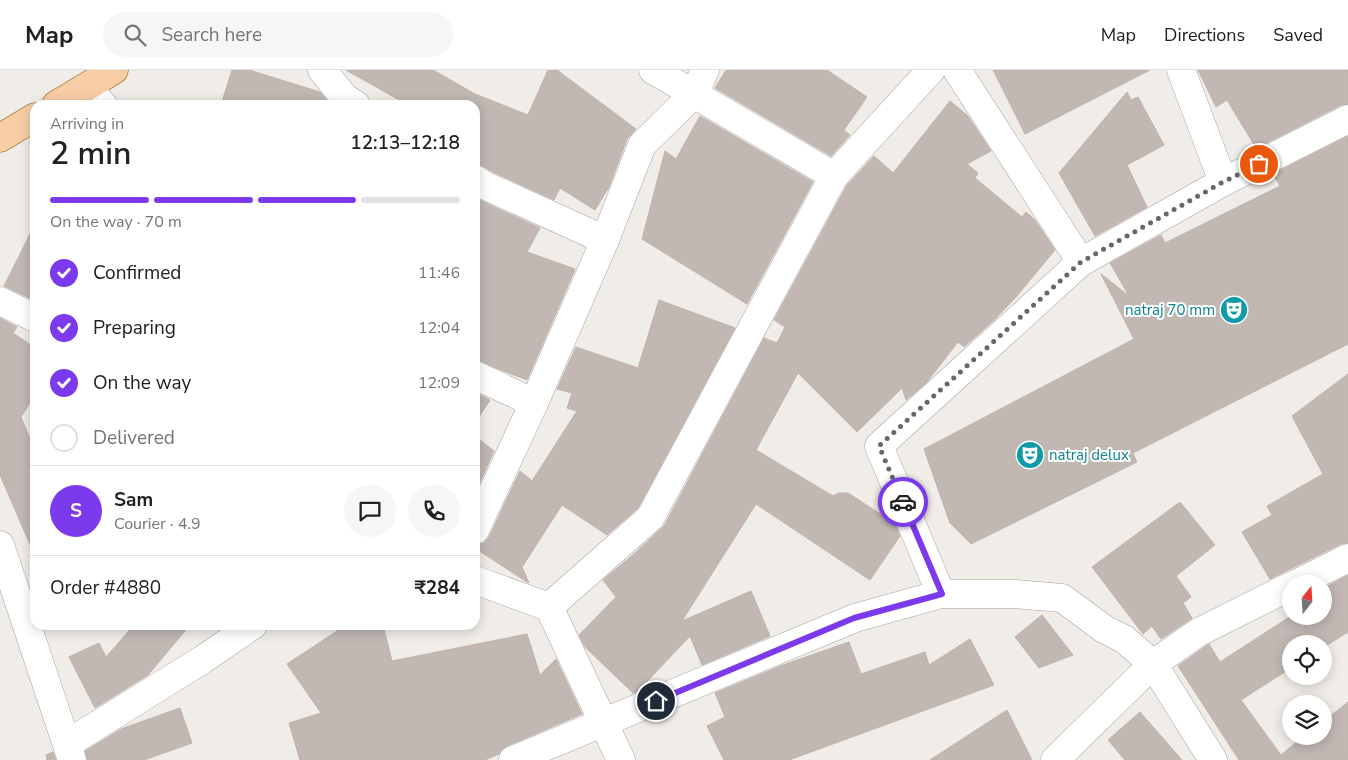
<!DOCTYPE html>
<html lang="en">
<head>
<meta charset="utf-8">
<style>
  :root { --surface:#fff; --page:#f6f6f6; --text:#202124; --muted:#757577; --line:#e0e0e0; --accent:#7c3aed }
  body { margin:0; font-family:"Nunito Sans",sans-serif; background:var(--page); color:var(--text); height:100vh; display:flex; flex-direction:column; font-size:19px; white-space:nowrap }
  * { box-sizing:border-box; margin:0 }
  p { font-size:16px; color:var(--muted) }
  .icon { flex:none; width:28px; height:28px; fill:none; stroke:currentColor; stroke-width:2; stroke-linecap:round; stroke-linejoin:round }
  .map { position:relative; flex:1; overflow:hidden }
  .side { position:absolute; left:30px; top:30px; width:450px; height:530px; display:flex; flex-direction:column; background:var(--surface); border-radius:15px; box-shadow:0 2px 12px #0003 }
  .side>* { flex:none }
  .needle { width:32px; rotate:17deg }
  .buttons { position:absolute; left:1282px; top:505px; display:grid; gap:10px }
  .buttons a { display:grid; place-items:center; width:50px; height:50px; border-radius:50%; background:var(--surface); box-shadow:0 2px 12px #0003; font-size:25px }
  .pin { position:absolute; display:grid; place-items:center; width:42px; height:42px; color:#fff; margin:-21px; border:2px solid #fff; border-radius:50%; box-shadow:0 1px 5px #0007 }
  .courier { position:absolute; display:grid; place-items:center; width:50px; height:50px; margin:-25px; border:4px solid #7c3aed; border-radius:50%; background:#fff; color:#222; box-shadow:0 1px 6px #0007 }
  .overview em { font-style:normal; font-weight:600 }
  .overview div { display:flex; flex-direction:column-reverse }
  .overview { display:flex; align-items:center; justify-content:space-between; height:85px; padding:0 20px }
  h1 { font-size:32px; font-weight:600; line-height:38px }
  .bar { display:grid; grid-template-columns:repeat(4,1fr); gap:8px 5px; align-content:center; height:60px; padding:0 20px }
  .bar i { height:6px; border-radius:4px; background:var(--line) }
  .bar .selected { background:var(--accent) }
  .bar p { grid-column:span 4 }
  .line { display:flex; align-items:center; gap:12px; padding:0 20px; border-top:1px solid var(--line) }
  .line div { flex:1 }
  .round { display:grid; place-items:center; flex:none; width:52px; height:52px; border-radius:26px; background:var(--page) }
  ol { padding:0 20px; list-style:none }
  li { display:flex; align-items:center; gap:15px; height:55px }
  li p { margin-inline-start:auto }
  li .icon { padding:5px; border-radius:50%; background:var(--accent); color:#fff; stroke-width:4 }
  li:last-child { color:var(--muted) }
  li i { width:28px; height:28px; border:2px solid var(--line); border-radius:50% }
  header { display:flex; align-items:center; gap:30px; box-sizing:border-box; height:70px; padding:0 25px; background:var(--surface); border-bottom:1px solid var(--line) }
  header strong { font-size:24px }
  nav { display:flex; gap:28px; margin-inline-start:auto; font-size:18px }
  .search { width:350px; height:45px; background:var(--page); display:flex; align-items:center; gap:12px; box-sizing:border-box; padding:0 18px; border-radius:28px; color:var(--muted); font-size:19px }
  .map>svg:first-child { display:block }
</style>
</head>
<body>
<header>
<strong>Map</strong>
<div class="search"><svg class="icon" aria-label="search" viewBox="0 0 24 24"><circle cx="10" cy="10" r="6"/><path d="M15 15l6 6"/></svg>Search here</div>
<nav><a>Map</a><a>Directions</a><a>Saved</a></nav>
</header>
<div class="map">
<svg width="1348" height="690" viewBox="0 0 1348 690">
  <rect width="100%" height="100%" fill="#f0ece7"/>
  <!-- building -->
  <g fill="#c1b8b4" stroke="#c1b2aa">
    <path d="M232,0H249L320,22L331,35H221Z"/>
    <path d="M346,0H433L475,24L528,45L548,0H557L636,59L627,69L609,117L595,140L560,118L554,130L493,102L483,96L475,93V35H408Z"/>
    <path d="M726,0H827L867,27L844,60L850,65L831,86L715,18Z"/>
    <path d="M993,0H1150L1025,64Z"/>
    <path d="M1198,0H1348V34L1341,35L1256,78L1227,30L1216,37Z"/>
    <path d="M1127,22L1131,30L1138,27L1164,75L1127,95L1147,137L1095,166L1059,103Z"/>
    <path d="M950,31L968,46L991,81L967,94L978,103L975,108L1022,147L1026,142L1035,150L1055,180L1016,227L994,250L964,277L958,272L926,313L906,330L902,318L857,362L798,303L756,380L833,426L839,423H848L894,453L900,466L870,510L756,434L682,551L751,521L770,566L702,595L690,566L637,622L633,623L585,577L579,565L616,527L603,510L634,484L664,456L764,268L777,273L785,257L774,250L847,115L874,86L893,103Z"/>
    <path d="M700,46L813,112L747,234L642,169L665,81L676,89Z"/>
    <path d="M1348,66V274L1133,383L1137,392L971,474L950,453L924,379L1134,269L1101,204L1129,226L1110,193L1161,165L1165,173L1280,116L1273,104Z"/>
    <path d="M475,128L540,158L527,182L575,199L527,310L475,290Z"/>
    <path d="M35,154V224L32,229L4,216Z"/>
    <path d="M659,230L735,258L638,438L607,465L562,435L522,497L529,513L527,512L475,478V475L484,473L489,467L520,401L532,411L577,341L567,338L572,323L557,319L576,277L638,298Z"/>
    <path d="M0,248L17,257L13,263L35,278V325L21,347L35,381V486L0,405Z"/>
    <path d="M1348,304V473L1341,474L1270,509L1242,462L1272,445L1267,436L1323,404L1292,346Z"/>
    <path d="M475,322L490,330L475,353Z"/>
    <path d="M475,366L494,381L475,423Z"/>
    <path d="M1180,432L1215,475L1176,506L1191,527L1183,533L1192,548L1161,569L1152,556L1143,564L1092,497Z"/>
    <path d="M1348,505V562L1324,577V574H1291V598L1241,630L1281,685L1304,666H1324V651L1348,632V690H1239L1178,596L1209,574L1220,592L1291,546H1324V518Z"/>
    <path d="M1042,545L1073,585L1039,598L1015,567Z"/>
    <path d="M134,555H190L148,605L95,638L69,587L99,573L106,587Z"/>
    <path d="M359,555H383L392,591L527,564L540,605L556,589L582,644L507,676L501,680L499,684L485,690H300L289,653L321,643L287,594L340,559Z"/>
    <path d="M970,569L994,615L789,690H724L707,656L725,647L715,623L783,595L849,572L861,604L925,582L929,595Z"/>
    <path d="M180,638L192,673L144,690H87L85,681L121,659Z"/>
    <path d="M1007,640L1032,690H930Z"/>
    <path d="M1140,642L1182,690H1125L1108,670Z"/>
    <path d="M53,682L56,690H47L46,685Z"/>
  </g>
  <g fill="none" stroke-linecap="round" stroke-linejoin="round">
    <defs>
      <g id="minor">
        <path d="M322,0L345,28L356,35"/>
        <path d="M653,0L834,106"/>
        <path d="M957,0L1081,192"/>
        <path d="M1181,0L1223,112"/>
        <path d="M87,17L103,35"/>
        <path d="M475,109L486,116L605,170"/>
        <path d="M0,231L35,248"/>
        <path d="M475,305L534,333"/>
        <path d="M475,460L534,333L605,170L642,75L695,23L705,0"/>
        <path d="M0,475L72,690"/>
        <path d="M475,510L549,537L621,690"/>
        <path d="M1296,514L1348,488"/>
        <path d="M941,524L879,376L1081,192L1223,112L1348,49"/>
        <path d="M549,537L650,448L834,106L931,0"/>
        <path d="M67,674L202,590L253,555"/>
        <path d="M513,690L855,548L941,524H1014L1062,528L1104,559L1124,569L1153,594L1199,562L1291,516"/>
        <path d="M1055,690L1153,594L1213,690"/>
      </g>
      <g id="major">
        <path d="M56,35L114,0"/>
        <path d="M0,68L35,47"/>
      </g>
    </defs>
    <!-- minor casing -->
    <use href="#minor" stroke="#a4a4a4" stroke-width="29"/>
    <!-- major casing -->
    <use href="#major" stroke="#945a09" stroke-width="29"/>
    <!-- minor -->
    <use href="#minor" stroke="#fff" stroke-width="28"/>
    <!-- major -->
    <use href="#major" stroke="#f7cda6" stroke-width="28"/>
  </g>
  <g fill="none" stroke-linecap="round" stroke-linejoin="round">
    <!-- done -->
    <path stroke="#696766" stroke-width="5" stroke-dasharray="0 9" d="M903,432L879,376L1081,192L1223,112L1259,94"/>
    <!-- route -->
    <path stroke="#7c3aed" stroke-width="6" d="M656,631L854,548L942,524L903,432"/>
  </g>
  <!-- icons -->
  <defs>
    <symbol id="theatre-disc" viewBox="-11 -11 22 22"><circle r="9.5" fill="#0f9aa8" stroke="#fff"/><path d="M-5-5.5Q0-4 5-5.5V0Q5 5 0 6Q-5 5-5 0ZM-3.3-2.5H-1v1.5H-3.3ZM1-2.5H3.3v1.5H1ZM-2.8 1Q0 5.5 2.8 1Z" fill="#fff"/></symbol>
  </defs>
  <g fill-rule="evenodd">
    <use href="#theatre-disc" x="1218" y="224" width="32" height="32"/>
    <use href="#theatre-disc" x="1014" y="369" width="32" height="32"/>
  </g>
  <g text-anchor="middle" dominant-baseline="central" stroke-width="4" stroke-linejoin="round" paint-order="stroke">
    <!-- culture labels -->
    <g font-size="15" fill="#0d838f" stroke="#fff" text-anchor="end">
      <text x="1215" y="240">natraj 70 mm</text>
      <text x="1049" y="385" text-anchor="start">natraj delux</text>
    </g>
  </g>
</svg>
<div class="buttons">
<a><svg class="needle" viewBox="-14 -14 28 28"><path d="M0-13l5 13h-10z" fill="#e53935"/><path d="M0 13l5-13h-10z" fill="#757577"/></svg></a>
<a><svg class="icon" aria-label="locate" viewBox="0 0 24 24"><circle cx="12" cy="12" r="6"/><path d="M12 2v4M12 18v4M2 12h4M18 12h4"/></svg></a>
<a><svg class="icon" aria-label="layers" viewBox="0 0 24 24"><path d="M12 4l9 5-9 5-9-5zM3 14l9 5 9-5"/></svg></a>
</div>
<div class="pin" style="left:1259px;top:94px;background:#ea580c"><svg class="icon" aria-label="bag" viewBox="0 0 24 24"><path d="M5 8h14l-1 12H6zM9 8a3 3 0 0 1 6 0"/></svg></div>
<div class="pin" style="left:656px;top:631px;background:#1f2937"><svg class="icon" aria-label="home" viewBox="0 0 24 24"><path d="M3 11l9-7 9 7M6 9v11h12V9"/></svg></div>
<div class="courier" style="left:903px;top:432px"><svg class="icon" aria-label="car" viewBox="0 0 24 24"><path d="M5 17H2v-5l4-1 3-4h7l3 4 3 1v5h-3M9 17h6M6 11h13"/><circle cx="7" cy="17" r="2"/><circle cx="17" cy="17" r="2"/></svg></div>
<section class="side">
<div class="overview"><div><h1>2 min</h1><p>Arriving in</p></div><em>12:13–12:18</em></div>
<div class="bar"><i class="selected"></i><i class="selected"></i><i class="selected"></i><i></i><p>On the way · 70 m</p></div>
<ol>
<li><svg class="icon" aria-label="check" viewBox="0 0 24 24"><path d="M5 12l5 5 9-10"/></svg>Confirmed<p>11:46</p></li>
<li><svg class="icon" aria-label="check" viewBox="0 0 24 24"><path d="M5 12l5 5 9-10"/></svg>Preparing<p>12:04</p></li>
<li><svg class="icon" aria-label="check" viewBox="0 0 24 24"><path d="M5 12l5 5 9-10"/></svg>On the way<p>12:09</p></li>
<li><i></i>Delivered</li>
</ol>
<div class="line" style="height:90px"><b class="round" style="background:var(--accent);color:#fff">S</b><div><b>Sam</b><p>Courier · 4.9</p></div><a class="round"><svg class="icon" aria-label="chat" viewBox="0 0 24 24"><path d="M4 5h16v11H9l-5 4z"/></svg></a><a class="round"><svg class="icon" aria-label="phone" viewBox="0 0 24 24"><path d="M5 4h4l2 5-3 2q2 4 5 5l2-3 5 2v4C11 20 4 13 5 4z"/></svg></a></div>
<div class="line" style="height:65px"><div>Order #4880</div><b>₹284</b></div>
</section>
</div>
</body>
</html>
